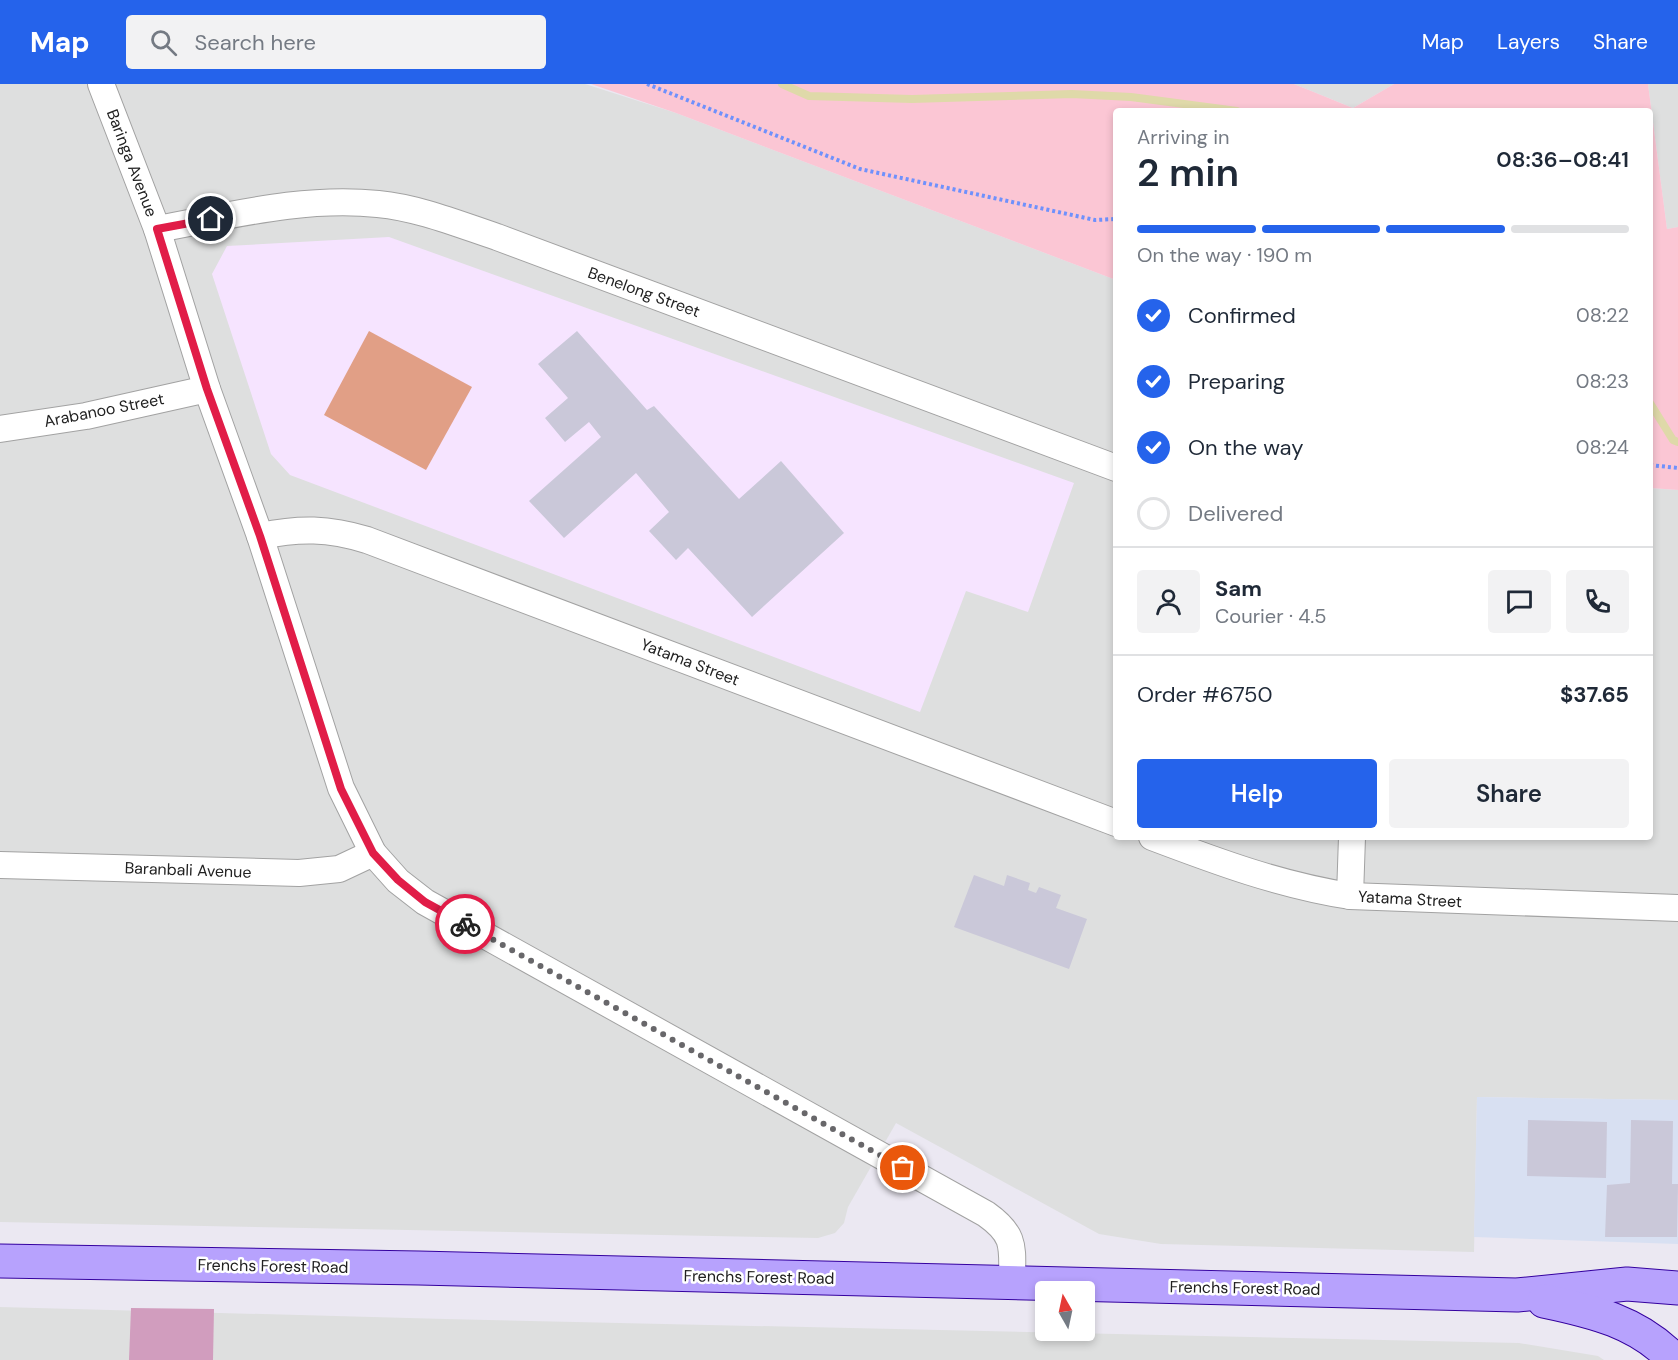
<!DOCTYPE html>
<html lang="en">
<head>
<meta charset="utf-8">
<style>
  :root { --surface:#fff; --page:#f2f2f3; --text:#1f2937; --muted:#747a83; --line:#e0e1e3; --accent:#2563eb }
  body { margin:0; font-family:"DM Sans",sans-serif; background:var(--page); color:var(--text); height:100vh; display:flex; flex-direction:column; font-size:22px; white-space:nowrap }
  * { box-sizing:border-box; margin:0 }
  p { font-size:20px; color:var(--muted) }
  .icon { flex:none; width:33px; height:33px; fill:none; stroke:currentColor; stroke-width:2; stroke-linecap:round; stroke-linejoin:round }
  .map { position:relative; flex:1; overflow:hidden }
  .drawer { position:absolute; left:1113px; top:24px; width:540px; height:732px; display:flex; flex-direction:column; background:var(--surface); border-radius:6px; box-shadow:0 3px 9px #0003 }
  .drawer>* { flex:none }
  .needle { width:39px; rotate:351deg }
  .fabs { position:absolute; left:1035px; top:1197px; display:grid; gap:12px }
  .fabs a { display:grid; place-items:center; width:60px; height:60px; border-radius:6px; background:var(--surface); box-shadow:0 3px 9px #0003; font-size:30px }
  .pin { position:absolute; display:grid; place-items:center; width:51px; height:51px; color:#fff; margin:-26px; border:3px solid #fff; border-radius:50%; box-shadow:0 2px 6px #0007 }
  .courier { position:absolute; display:grid; place-items:center; width:60px; height:60px; margin:-30px; border:4px solid #e11d48; border-radius:50%; background:#fff; color:#222; box-shadow:0 2px 8px #0007 }
  .overview em { font-style:normal; font-weight:600 }
  .overview div { display:flex; flex-direction:column-reverse }
  .overview { display:flex; align-items:center; justify-content:space-between; height:102px; padding:0 24px }
  h1 { font-size:39px; font-weight:600; line-height:45px }
  .bar { display:grid; grid-template-columns:repeat(4,1fr); gap:9px 6px; align-content:center; height:72px; padding:0 24px }
  .bar i { height:8px; border-radius:4px; background:var(--line) }
  .bar .active { background:var(--accent) }
  .bar p { grid-column:span 4 }
  .line { display:flex; align-items:center; gap:15px; padding:0 24px; border-top:2px solid var(--line) }
  .line div { flex:1 }
  .round { display:grid; place-items:center; flex:none; width:63px; height:63px; border-radius:6px; background:var(--page) }
  ol { padding:0 24px; list-style:none }
  li { display:flex; align-items:center; gap:18px; height:66px }
  li p { margin-inline-start:auto }
  li .icon { padding:6px; border-radius:50%; background:var(--accent); color:#fff; stroke-width:4 }
  li:last-child { color:var(--muted) }
  li i { width:33px; height:33px; border:3px solid var(--line); border-radius:50% }
  .cta { display:flex; gap:12px; margin-top:auto; padding:12px 24px }
  .cta a { flex:1; height:69px; border-radius:6px; background:var(--accent); color:#fff; font-size:24px; font-weight:600; line-height:69px; text-align:center }
  .cta a+a { background:var(--page); color:var(--text) }
  header { display:flex; align-items:center; gap:36px; box-sizing:border-box; height:84px; padding:0 30px; background:var(--accent); color:#fff }
  header strong { font-size:28px }
  nav { display:flex; gap:33px; margin-inline-start:auto; font-size:21px }
  .search { width:420px; height:54px; background:var(--page); display:flex; align-items:center; gap:15px; box-sizing:border-box; padding:0 21px; border-radius:6px; color:var(--muted); font-size:22px }
  .map>svg:first-child { display:block }
</style>
</head>
<body>
<header>
<strong>Map</strong>
<div class="search"><svg class="icon" aria-label="search" viewBox="0 0 24 24"><circle cx="10" cy="10" r="6"/><path d="M15 15l6 6"/></svg>Search here</div>
<nav><a>Map</a><a>Layers</a><a>Share</a></nav>
</header>
<div class="map">
<svg width="1678" height="1276" viewBox="0 0 1678 1276">
  <rect width="100%" height="100%" fill="#ebe8f2"/>
  <!-- residential -->
  <g fill="#dedfdf">
    <path d="M0,0H585L676,29L1116,196V753H1650V404L1678,406V1016L1477,1013L1474,1168L1161,1160L1099,1150L896,1039L848,1123L844,1139L835,1149L818,1154L0,1138Z"/>
    <path d="M1294,0H1394L1353,24Z"/>
    <path d="M1648,0H1678V143L1667,145Z"/>
    <path d="M0,1223L445,1235L1519,1259L1598,1272L1604,1276H0Z"/>
  </g>
  <!-- commercial -->
  <path fill="#d8e0f2" d="M1477,1013L1678,1016V1160L1474,1153Z"/>
  <!-- education -->
  <path fill="#f6e4ff" d="M389,153L1074,399L1028,528L966,507L920,628L290,391L271,370L212,190L227,162Z"/>
  <!-- forest -->
  <path fill="#d19dbe" d="M131,1224L214,1225L213,1276H129Z"/>
  <!-- park -->
  <path fill="#fbc6d4" d="M591,0H1294L1353,24L1394,0H1648L1667,145L1678,143V406L1650,404V27H1116V196L676,29Z"/>
  <!-- pitch -->
  <path fill="#e19f86" d="M369,247L472,303L426,386L324,331Z"/>
  <g fill="none" stroke-linecap="round" stroke-linejoin="round">
    <!-- stream -->
    <g stroke="#dfd9a9" stroke-width="8">
      <path d="M782,0L809,12L912,15L1072,10L1131,13L1237,27"/>
      <path d="M1650,319L1673,356L1678,358"/>
    </g>
  </g>
  <!-- building -->
  <g fill="#cac8d9">
    <path d="M577,247L647,326L654,322L739,415L781,377L844,449L752,533L688,464L676,476L649,447L669,428L636,389L564,454L529,417L601,353L589,338L565,358L545,334L568,314L538,280Z"/>
    <path d="M974,791L1004,802L1007,791L1030,799L1028,806L1036,809L1039,803L1061,811L1056,824L1087,835L1069,885L954,843Z"/>
    <path d="M1528,1036L1607,1038L1606,1094L1527,1092Z"/>
    <path d="M1631,1036L1673,1037L1672,1100H1678L1677,1153H1605L1607,1101L1630,1099Z"/>
  </g>
  <g fill="none" stroke-linecap="round" stroke-linejoin="round">
    <defs>
      <g id="street">
        <path d="M101,0L157,145L207,305L260,452L341,704L373,769L398,797L425,818L986,1130C1017,1152 1012,1164 1012,1199"/>
        <path d="M157,145C229,132 304,112 378,120C419,124 458,140 497,153L1116,384"/>
        <path d="M0,345L86,332L207,305"/>
        <path d="M260,452C300,444 328,444 367,456L1116,739"/>
        <path d="M1152,753C1218,778 1280,801 1350,812L1678,824"/>
        <path d="M0,781L299,789L339,785L373,769"/>
        <path d="M1350,812L1352,753"/>
      </g>
      <g id="primary">
        <path d="M0,1177L419,1184L1517,1211L1627,1200L1678,1204"/>
        <path d="M1544,1217C1592,1227 1639,1238 1674,1276"/>
      </g>
    </defs>
    <!-- street casing -->
    <use href="#street" stroke="#a2a2a2" stroke-width="28"/>
    <!-- primary casing -->
    <use href="#primary" stroke="#34009f" stroke-width="35"/>
    <!-- path -->
    <g stroke="#6f91fc" stroke-width="4" stroke-dasharray="3 3" stroke-linecap="butt">
      <path d="M647,0L860,85L1095,136L1116,135"/>
      <path d="M1650,381L1678,384"/>
    </g>
    <!-- street -->
    <use href="#street" stroke="#fff" stroke-width="26"/>
    <!-- primary -->
    <use href="#primary" stroke="#b7a2fd" stroke-width="33"/>
  </g>
  <g fill="none" stroke-linecap="round" stroke-linejoin="round">
    <!-- done -->
    <path stroke="#68676a" stroke-width="6" stroke-dasharray="0 10.8" d="M465,840L903,1084"/>
    <!-- route -->
    <path stroke="#e11d48" stroke-width="8" d="M211,135L157,145L207,305L260,452L341,705L373,769L398,796L425,818L465,840"/>
  </g>
  <g text-anchor="middle" dominant-baseline="central" stroke-width="5" stroke-linejoin="round" paint-order="stroke">
    <!-- street labels -->
    <g font-size="16" fill="#212121" stroke="#fff">
      <text transform="translate(132 79) rotate(69)">Baringa Avenue</text>
      <text transform="translate(644 208) rotate(20)">Benelong Street</text>
      <text transform="translate(104 326) rotate(-11)">Arabanoo Street</text>
      <text transform="translate(690 578) rotate(21)">Yatama Street</text>
      <text transform="translate(188 786) rotate(2)">Baranbali Avenue</text>
      <text transform="translate(1410 815) rotate(3)">Yatama Street</text>
      <text transform="translate(273 1182) rotate(1)">Frenchs Forest Road</text>
      <text transform="translate(759 1193) rotate(1)">Frenchs Forest Road</text>
      <text transform="translate(1245 1204) rotate(1)">Frenchs Forest Road</text>
    </g>
  </g>
</svg>
<div class="fabs">
<a><svg class="needle" viewBox="-14 -14 28 28"><path d="M0-13l5 13h-10z" fill="#e53935"/><path d="M0 13l5-13h-10z" fill="#747a83"/></svg></a>
</div>
<div class="pin" style="left:903px;top:1084px;background:#ea580c"><svg class="icon" aria-label="bag" viewBox="0 0 24 24"><path d="M5 8h14l-1 12H6zM9 8a3 3 0 0 1 6 0"/></svg></div>
<div class="pin" style="left:211px;top:135px;background:#1f2937"><svg class="icon" aria-label="home" viewBox="0 0 24 24"><path d="M3 11l9-7 9 7M6 9v11h12V9"/></svg></div>
<div class="courier" style="left:465px;top:840px"><svg class="icon" aria-label="bike" viewBox="0 0 24 24"><circle cx="6" cy="16" r="4"/><circle cx="18" cy="16" r="4"/><path d="M6 16l4-8h5l3 8M10 8l3 8H6M13 5h3"/></svg></div>
<section class="drawer">
<div class="overview"><div><h1>2 min</h1><p>Arriving in</p></div><em>08:36–08:41</em></div>
<div class="bar"><i class="active"></i><i class="active"></i><i class="active"></i><i></i><p>On the way · 190 m</p></div>
<ol>
<li><svg class="icon" aria-label="check" viewBox="0 0 24 24"><path d="M5 12l5 5 9-10"/></svg>Confirmed<p>08:22</p></li>
<li><svg class="icon" aria-label="check" viewBox="0 0 24 24"><path d="M5 12l5 5 9-10"/></svg>Preparing<p>08:23</p></li>
<li><svg class="icon" aria-label="check" viewBox="0 0 24 24"><path d="M5 12l5 5 9-10"/></svg>On the way<p>08:24</p></li>
<li><i></i>Delivered</li>
</ol>
<div class="line" style="height:108px"><a class="round"><svg class="icon" aria-label="person" viewBox="0 0 24 24"><circle cx="12" cy="8" r="4"/><path d="M4 21q1-7 8-7t8 7"/></svg></a><div><b>Sam</b><p>Courier · 4.5</p></div><a class="round"><svg class="icon" aria-label="chat" viewBox="0 0 24 24"><path d="M4 5h16v11H9l-5 4z"/></svg></a><a class="round"><svg class="icon" aria-label="phone" viewBox="0 0 24 24"><path d="M5 4h4l2 5-3 2q2 4 5 5l2-3 5 2v4C11 20 4 13 5 4z"/></svg></a></div>
<div class="line" style="height:78px"><div>Order #6750</div><b>$37.65</b></div>
<div class="cta"><a>Help</a><a>Share</a></div>
</section>
</div>
</body>
</html>
